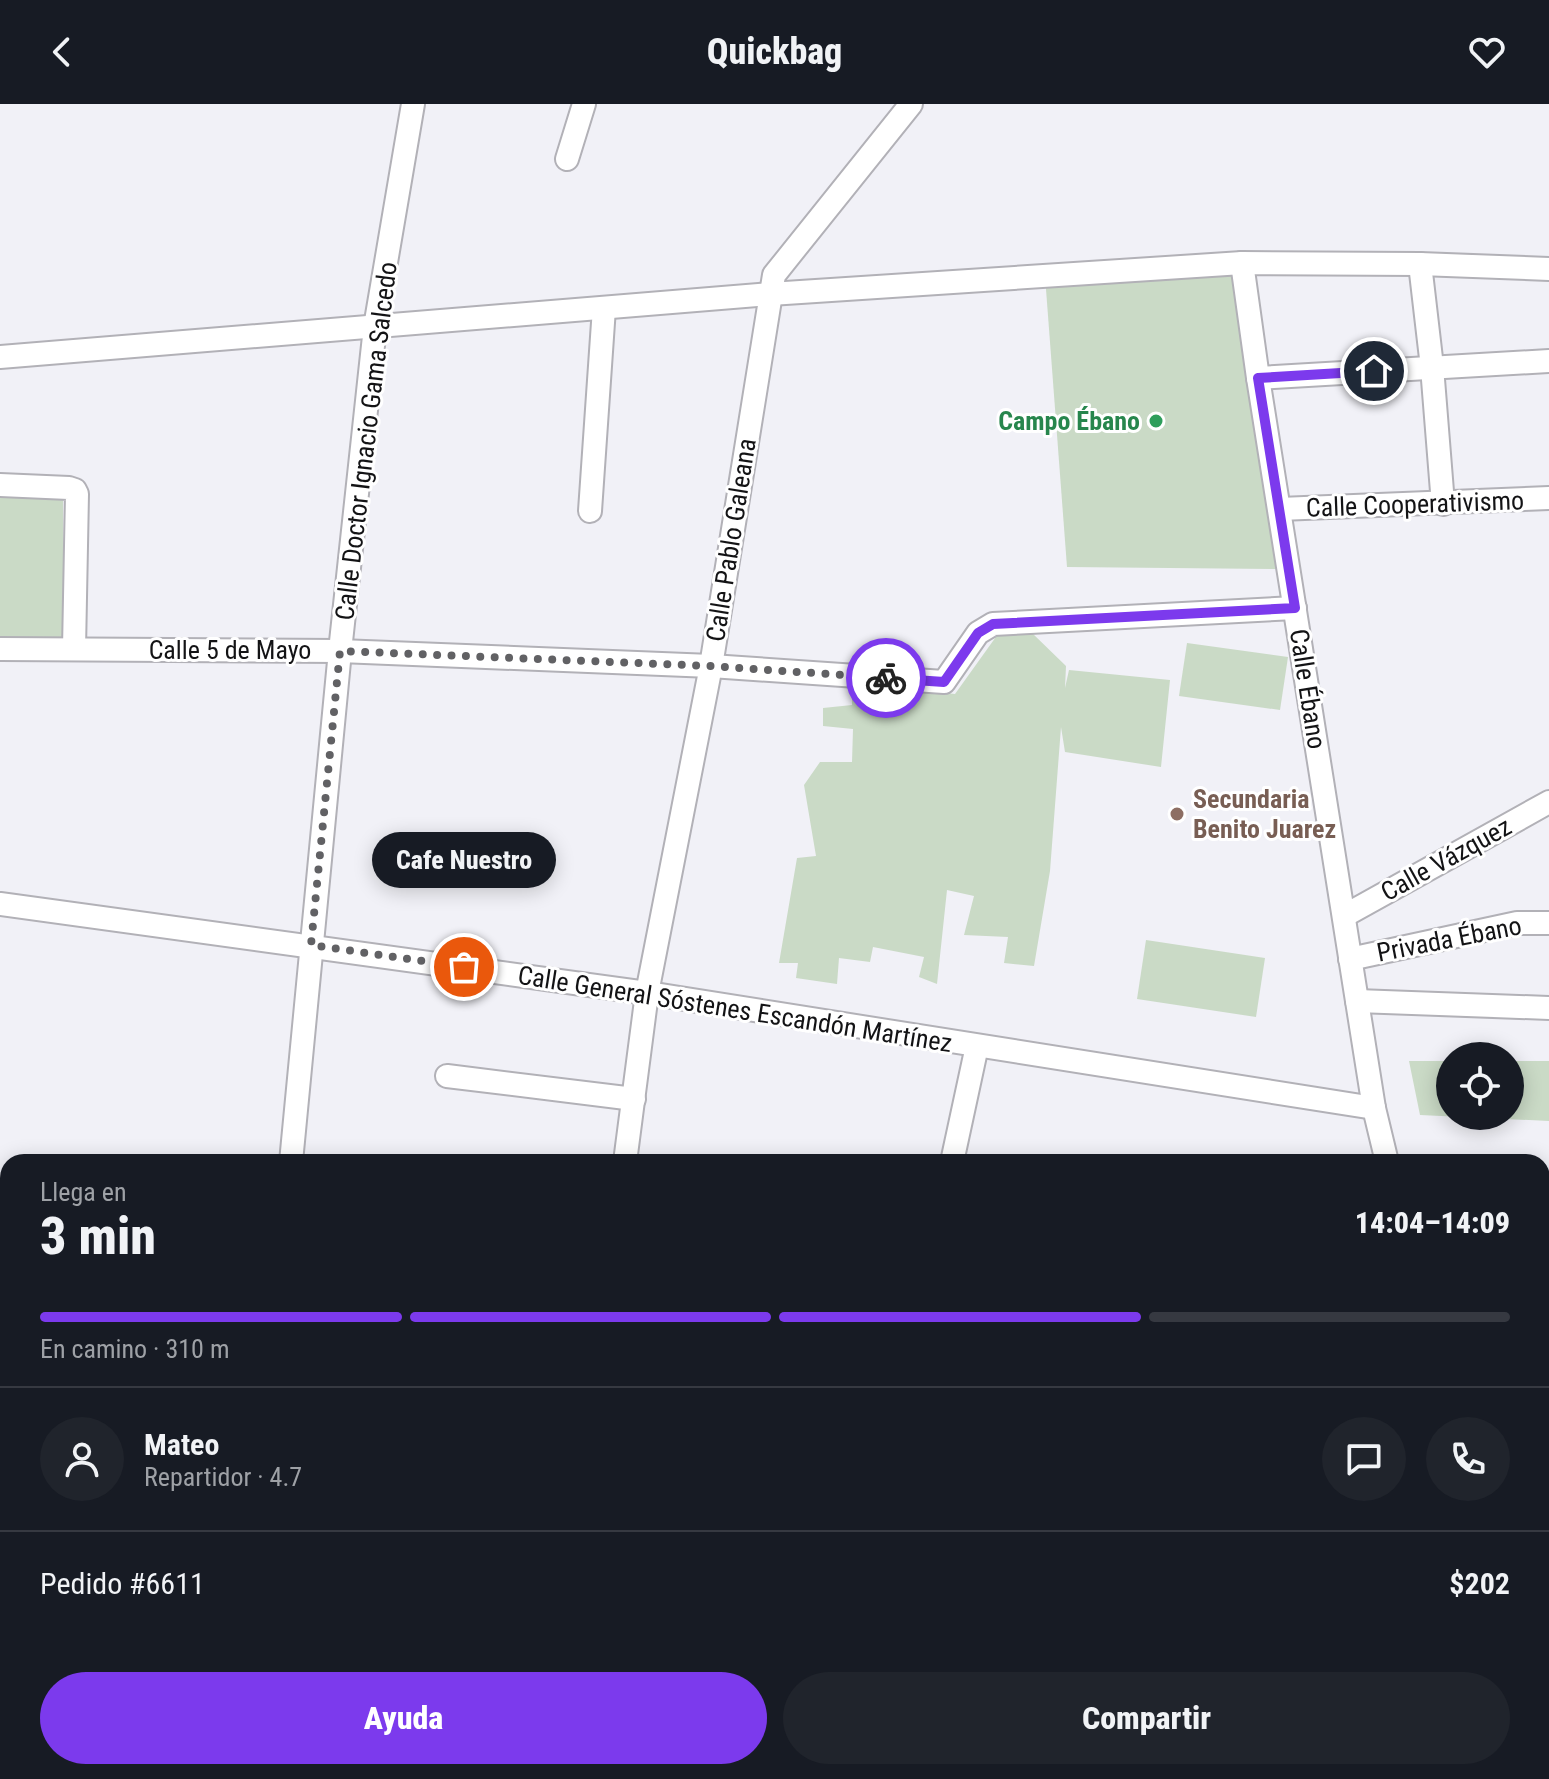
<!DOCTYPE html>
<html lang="es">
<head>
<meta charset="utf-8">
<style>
  :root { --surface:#171b24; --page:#20242c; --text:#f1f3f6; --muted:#9ea1a6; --line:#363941; --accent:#7c3aed }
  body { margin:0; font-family:"Roboto Condensed",sans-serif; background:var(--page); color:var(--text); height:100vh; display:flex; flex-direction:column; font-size:30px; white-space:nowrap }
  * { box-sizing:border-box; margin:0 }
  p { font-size:26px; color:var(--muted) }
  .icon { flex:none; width:44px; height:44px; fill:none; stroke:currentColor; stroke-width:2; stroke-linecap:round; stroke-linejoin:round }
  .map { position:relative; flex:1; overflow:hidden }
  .side { position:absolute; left:0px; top:1050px; width:1550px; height:626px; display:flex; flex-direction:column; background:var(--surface); border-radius:24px 24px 0 0; box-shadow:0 4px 20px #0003 }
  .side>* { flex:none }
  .fabs { position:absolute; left:1436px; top:938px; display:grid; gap:16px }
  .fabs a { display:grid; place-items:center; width:88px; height:88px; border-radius:50%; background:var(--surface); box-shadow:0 4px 20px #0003; font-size:40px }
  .pin { position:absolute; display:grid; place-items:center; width:68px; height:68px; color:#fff; margin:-34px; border:4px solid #fff; border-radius:50%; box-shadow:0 2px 8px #0007 }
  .courier { position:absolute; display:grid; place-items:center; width:80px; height:80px; margin:-40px; border:6px solid #7c3aed; border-radius:50%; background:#fff; color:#222; box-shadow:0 2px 10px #0007 }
  .bubble { position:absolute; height:56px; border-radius:28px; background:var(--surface); box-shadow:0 4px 20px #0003; font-size:26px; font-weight:800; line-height:56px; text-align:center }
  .overview em { font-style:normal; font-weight:800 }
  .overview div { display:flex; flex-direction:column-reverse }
  .overview { display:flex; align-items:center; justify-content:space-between; height:136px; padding:0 40px }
  h1 { font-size:52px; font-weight:800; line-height:60px }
  .bar { display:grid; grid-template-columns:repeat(4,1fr); gap:12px 8px; align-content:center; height:96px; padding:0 40px }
  .bar i { height:10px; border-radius:6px; background:var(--line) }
  .bar .selected { background:var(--accent) }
  .bar p { grid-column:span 4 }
  .line { display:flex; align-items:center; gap:20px; padding:0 40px; border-top:2px solid var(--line) }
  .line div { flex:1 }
  .round { display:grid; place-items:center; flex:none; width:84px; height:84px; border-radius:42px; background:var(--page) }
  .action { display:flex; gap:16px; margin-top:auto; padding:16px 40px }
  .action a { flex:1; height:92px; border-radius:48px; background:var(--accent); color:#fff; font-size:32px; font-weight:800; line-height:92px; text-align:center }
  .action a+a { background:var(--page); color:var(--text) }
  header { display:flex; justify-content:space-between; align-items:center; height:104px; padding:0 40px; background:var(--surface); font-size:36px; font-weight:800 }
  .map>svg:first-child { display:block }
</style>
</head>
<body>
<header><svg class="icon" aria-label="back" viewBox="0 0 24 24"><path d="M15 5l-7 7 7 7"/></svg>Quickbag<svg class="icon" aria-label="heart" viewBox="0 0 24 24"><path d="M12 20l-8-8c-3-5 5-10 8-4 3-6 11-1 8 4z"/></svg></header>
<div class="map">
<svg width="1549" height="1675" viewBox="0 0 1549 1675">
  <rect width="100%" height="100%" fill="#f1f1f7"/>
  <!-- green -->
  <g fill="#cadac6">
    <path d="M1233,159L1278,465L1067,463L1045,172Z"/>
    <path d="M0,388L63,392L64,537L0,536Z"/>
    <path d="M1031,528L1066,562L1065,584L1069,566L1170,576L1161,663L1065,648L1061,623L1050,767L1034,862L1004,859L1008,833L964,831L974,792L947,786L937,880L919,873L924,853L873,843L870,858L839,854L837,880L796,874L798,859H779L797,754L816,752L804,681L820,658H852L853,625L823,622V604L852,601V578L955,590L998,530Z"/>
    <path d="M1187,539L1288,553L1280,606L1179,592Z"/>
    <path d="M1146,836L1265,854L1256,913L1137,895Z"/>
    <path d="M1409,957H1450V1012H1510V957H1549V1017L1420,1011Z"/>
    <path d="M1318,1668H1403L1404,1675H1318Z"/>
    <path d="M1415,1668H1518L1509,1675H1416Z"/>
  </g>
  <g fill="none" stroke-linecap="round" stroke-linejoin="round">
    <defs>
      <g id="minor">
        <path d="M567,55L584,0"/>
        <path d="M1242,159L1258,274L1374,1004L1387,1058"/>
        <path d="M1420,160L1432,263L1443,400"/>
        <path d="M0,253L770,190L1242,159L1420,160L1549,165"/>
        <path d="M1258,274L1549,257"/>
        <path d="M0,381L69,384L75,386L77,390L74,545"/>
        <path d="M1280,405L1549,394"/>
        <path d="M590,407L604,204"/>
        <path d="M0,545L340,547L711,562L944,578L978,529L993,520L1295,504"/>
        <path d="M0,800L647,889L1374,1004"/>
        <path d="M1344,812L1549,698"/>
        <path d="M1350,855L1517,819H1549"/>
        <path d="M1357,897L1549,904"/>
        <path d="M447,972L634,995"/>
        <path d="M291,1058L340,547L375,223L413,0"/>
        <path d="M625,1058L647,889L711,562L774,171L911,0"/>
        <path d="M952,1058L977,942"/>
        <path d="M0,1094L8,1096"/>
        <path d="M1542,1212L1549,1214"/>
        <path d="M1542,1393L1549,1396"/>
        <path d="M0,1489L8,1490"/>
        <path d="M1542,1619L1549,1632"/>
        <path d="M579,1668L580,1675"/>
        <path d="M1074,1668L1101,1675"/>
        <path d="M1410,1668V1675"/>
        <path d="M229,1675L230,1668"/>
        <path d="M826,1675L827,1668"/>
        <path d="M1015,1675L1016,1668"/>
        <path d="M1117,1675L1118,1668"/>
        <path d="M1221,1675V1668"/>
      </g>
    </defs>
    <!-- minor casing -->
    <use href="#minor" stroke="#b2b1b7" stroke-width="26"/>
    <!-- minor -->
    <use href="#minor" stroke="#fff" stroke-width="22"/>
  </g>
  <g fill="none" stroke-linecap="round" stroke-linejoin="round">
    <!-- done -->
    <path stroke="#616164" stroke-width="8" stroke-dasharray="0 14.4" d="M464,863L311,841L340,547L711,562L886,574"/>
    <!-- route -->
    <path stroke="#7c3aed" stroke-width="10" d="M886,574L944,578L978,529L993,520L1295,504L1258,274L1374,267"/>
  </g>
  <!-- markers -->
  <circle fill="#2e9e5b" stroke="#fff" stroke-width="3" cx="1156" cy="317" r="8"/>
  <circle fill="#8d6e63" stroke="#fff" stroke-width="3" cx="1177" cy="710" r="8"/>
  <g text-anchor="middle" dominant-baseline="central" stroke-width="6" stroke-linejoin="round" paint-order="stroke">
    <!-- leisure labels -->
    <g font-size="26" font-weight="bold" fill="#27864d" stroke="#fff" text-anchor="end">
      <text x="1140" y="317">Campo Ébano</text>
    </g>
    <!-- street labels -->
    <g font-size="26" fill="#131315" stroke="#fff">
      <text transform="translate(366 337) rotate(-83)">Calle Doctor Ignacio Gama Salcedo</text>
      <text transform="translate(1415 400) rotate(-2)">Calle Cooperativismo</text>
      <text transform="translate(731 436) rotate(-81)">Calle Pablo Galeana</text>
      <text x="230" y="546">Calle 5 de Mayo</text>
      <text transform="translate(1308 585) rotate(81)">Calle Ébano</text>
      <text transform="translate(1446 755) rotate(-29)">Calle Vázquez</text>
      <text transform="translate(1449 835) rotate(-11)">Privada Ébano</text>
      <text transform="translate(735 905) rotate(9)">Calle General Sóstenes Escandón Martínez</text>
    </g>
    <!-- education labels -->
    <g font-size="26" font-weight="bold" fill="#785e54" stroke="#fff" text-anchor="start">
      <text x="1193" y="695">Secundaria<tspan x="1193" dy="30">Benito Juarez</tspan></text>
    </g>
  </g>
</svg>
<div class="fabs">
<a><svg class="icon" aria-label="locate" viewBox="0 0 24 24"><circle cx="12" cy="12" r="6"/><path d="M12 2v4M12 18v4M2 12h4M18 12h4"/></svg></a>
</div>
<div class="pin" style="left:464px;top:863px;background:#ea580c"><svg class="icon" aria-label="bag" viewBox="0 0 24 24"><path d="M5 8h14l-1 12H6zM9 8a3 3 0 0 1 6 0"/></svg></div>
<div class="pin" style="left:1374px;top:267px;background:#1f2937"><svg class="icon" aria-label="home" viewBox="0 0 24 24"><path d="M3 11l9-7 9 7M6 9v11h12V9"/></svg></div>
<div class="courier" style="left:886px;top:574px"><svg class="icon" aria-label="bike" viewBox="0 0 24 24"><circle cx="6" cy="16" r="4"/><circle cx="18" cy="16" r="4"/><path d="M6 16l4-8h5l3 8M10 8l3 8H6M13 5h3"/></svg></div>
<div class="bubble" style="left:372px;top:728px;width:184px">Cafe Nuestro</div>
<section class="side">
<div class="overview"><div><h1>3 min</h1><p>Llega en</p></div><em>14:04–14:09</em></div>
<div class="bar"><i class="selected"></i><i class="selected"></i><i class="selected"></i><i></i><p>En camino · 310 m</p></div>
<div class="line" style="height:144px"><a class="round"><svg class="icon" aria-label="person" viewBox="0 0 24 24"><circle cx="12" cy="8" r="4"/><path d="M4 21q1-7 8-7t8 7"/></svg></a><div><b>Mateo</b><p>Repartidor · 4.7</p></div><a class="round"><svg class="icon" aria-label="chat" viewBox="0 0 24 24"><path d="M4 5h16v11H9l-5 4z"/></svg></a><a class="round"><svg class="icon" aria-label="phone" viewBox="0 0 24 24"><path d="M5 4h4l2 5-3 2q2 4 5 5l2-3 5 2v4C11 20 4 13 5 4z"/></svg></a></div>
<div class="line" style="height:104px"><div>Pedido #6611</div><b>$202</b></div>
<div class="action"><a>Ayuda</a><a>Compartir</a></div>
</section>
</div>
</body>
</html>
